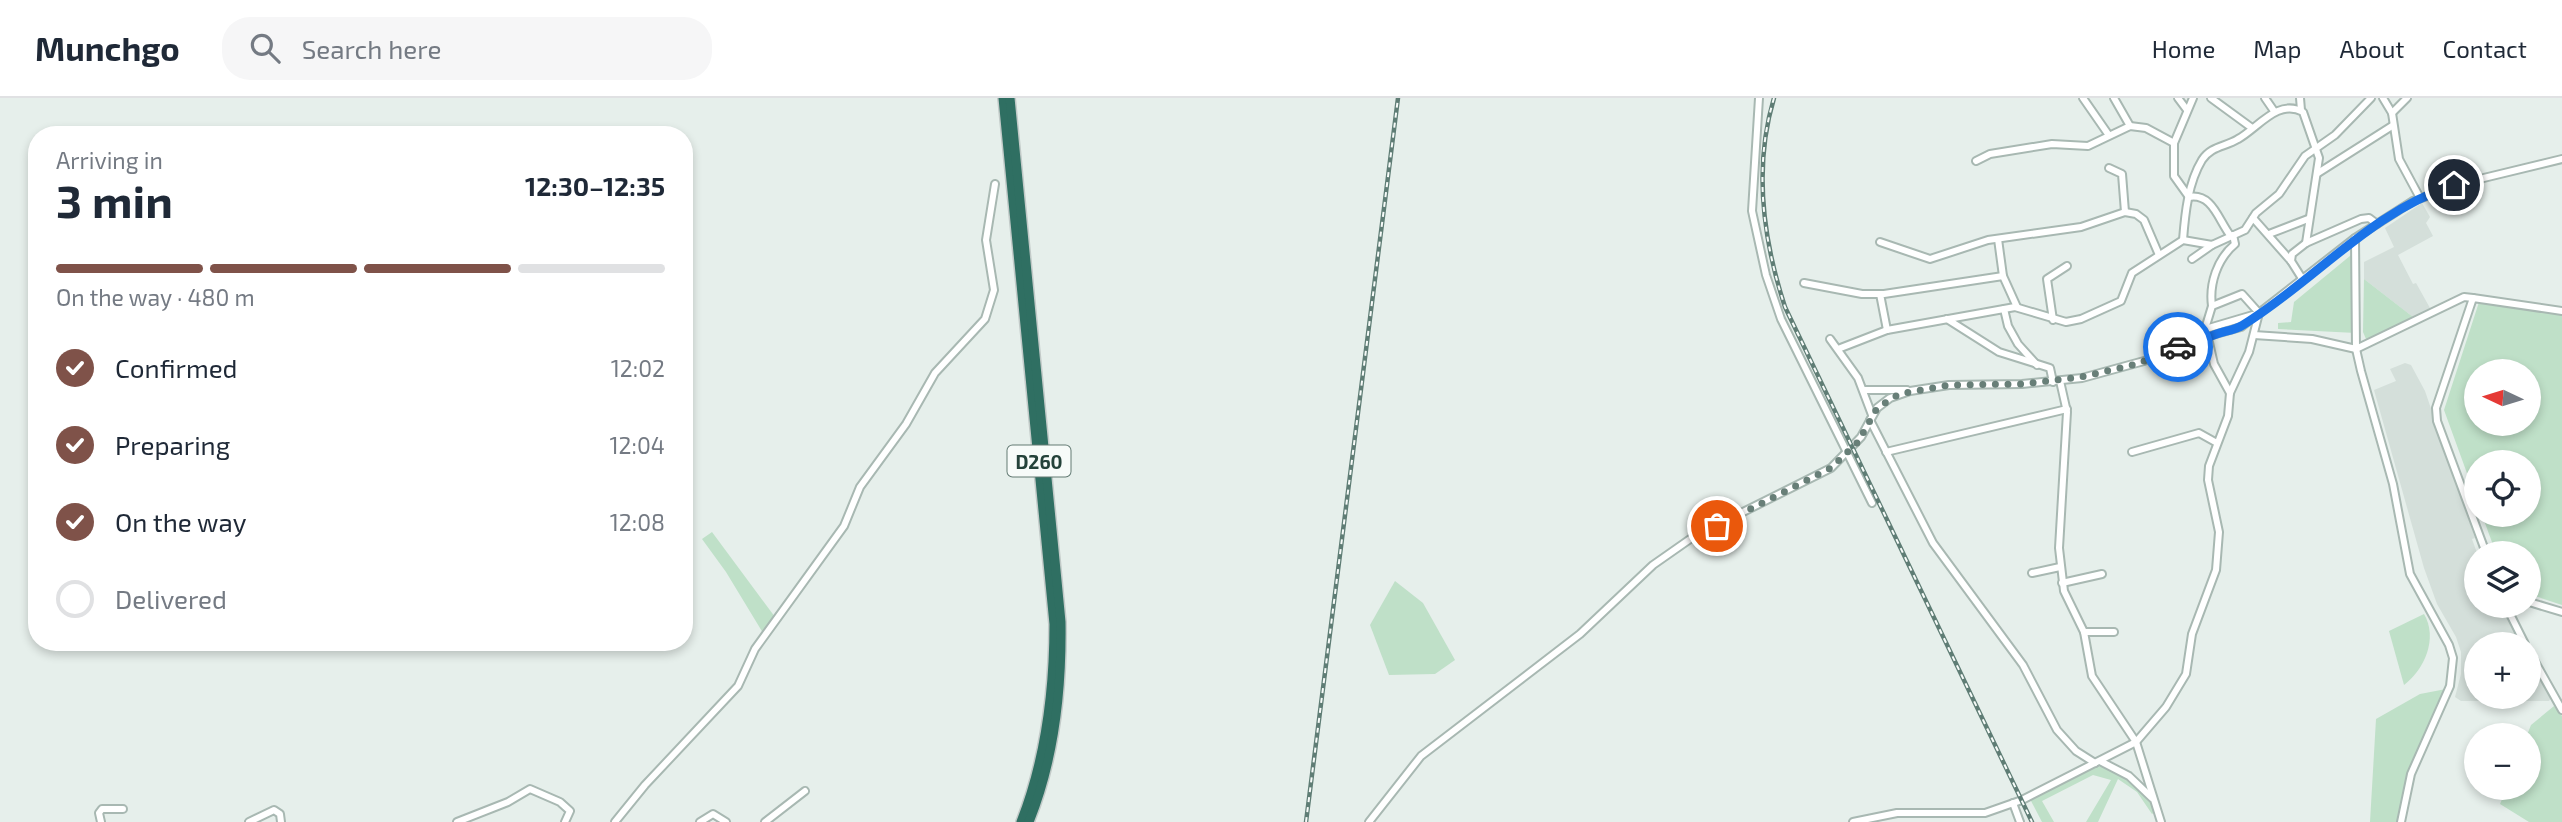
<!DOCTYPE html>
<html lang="en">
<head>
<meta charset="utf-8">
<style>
  :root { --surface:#fff; --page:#f6f6f7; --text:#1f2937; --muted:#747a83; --line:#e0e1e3; --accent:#7f5249 }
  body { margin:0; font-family:"Exo 2",sans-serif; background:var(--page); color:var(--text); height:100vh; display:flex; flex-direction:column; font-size:26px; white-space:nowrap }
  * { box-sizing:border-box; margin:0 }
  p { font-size:23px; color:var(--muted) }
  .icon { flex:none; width:38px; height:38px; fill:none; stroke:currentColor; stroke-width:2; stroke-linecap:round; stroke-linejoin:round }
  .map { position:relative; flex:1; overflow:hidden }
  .sheet { position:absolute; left:28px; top:28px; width:665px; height:525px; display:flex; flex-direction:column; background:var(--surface); border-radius:28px; box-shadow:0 4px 10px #0003 }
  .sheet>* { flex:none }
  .needle { width:46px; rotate:274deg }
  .buttons { position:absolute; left:2464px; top:261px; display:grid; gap:14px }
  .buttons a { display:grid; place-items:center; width:77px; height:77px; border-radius:50%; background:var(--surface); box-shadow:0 4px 10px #0003; font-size:35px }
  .pin { position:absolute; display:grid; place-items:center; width:60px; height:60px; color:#fff; margin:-30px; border:4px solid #fff; border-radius:50%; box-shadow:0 2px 7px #0007 }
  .courier { position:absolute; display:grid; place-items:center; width:70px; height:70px; margin:-35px; border:5px solid #1a73e8; border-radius:50%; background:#fff; color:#222; box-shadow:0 2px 9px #0007 }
  .summary em { font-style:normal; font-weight:700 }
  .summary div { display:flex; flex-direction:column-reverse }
  .summary { display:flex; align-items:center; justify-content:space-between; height:119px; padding:0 28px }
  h1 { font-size:46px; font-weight:700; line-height:52px }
  .bar { display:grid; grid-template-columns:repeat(4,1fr); gap:10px 7px; align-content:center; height:84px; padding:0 28px }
  .bar i { height:9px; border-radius:5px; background:var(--line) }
  .bar .selected { background:var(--accent) }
  .bar p { grid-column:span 4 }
  ol { padding:0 28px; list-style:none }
  li { display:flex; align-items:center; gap:21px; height:77px }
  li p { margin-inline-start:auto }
  li .icon { padding:7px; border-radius:50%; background:var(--accent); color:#fff; stroke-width:4 }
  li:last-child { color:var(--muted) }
  li i { width:38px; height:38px; border:4px solid var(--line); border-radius:50% }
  header { display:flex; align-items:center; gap:42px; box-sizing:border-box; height:98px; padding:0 35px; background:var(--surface); border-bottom:2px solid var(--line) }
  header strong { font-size:33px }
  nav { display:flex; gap:38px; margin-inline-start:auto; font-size:24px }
  .search { width:490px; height:63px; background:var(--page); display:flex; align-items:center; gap:18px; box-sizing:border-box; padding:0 24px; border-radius:28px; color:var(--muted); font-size:26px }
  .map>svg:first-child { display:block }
</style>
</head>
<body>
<header>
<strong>Munchgo</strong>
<div class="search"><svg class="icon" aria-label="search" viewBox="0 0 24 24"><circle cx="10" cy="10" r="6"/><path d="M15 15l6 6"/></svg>Search here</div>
<nav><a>Home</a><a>Map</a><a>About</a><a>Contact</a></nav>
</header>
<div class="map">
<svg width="2562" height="724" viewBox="0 0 2562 724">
  <rect width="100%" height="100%" fill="#e6efeb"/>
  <!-- built -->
  <g fill="#d4dfda">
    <path d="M2422,105L2430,119L2426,125L2433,138L2398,157L2413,186L2416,185L2430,210L2413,219L2364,181V164L2394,149L2385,130Z"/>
    <path d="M2405,265L2411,267L2425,293L2475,440L2472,441L2477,455L2476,508H2501L2520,546H2476V598H2529V562L2551,600L2549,603H2461L2455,599L2461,576V554L2456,539L2437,506L2424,470L2374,292L2396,283L2390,271Z"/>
  </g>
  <!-- green -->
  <g fill="#bfe0c8" fill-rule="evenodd">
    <path d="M2356,153V235L2278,231V225L2291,224L2294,204Z"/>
    <path d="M2364,181L2413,219L2371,242L2366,241L2363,234Z"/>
    <path d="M2480,201L2562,215V507L2529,496V455H2496L2482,417L2529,416V364H2476V400L2444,312ZM2476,273H2529V326H2476Z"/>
    <path d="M712,434L775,519L763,535L726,474L702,441Z"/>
    <path d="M1395,483L1423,505L1455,562L1435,576L1389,577L1370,527Z"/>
    <path d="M2424,516C2438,540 2425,571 2404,587L2389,533Z"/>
    <path d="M2446,591L2411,671L2400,724H2370L2376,621L2420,596Z"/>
    <path d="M2554,608L2562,618V724H2529L2500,706L2507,690H2529L2527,637L2531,627Z"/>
    <path d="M2103,668C2124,672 2149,693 2157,713L2152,716L2137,694L2118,681L2098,724H2086L2111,682L2093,677L2042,703L2054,724H2042L2030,701L2090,670Z"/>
  </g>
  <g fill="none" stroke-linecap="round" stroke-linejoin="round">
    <defs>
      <g id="minor">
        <path d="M1759,0L1752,113L1766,177L1781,221L1872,405"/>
        <path d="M2083,0L2108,36"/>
        <path d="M2114,0L2130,28"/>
        <path d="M2178,0L2187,12"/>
        <path d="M2193,0L2174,45V78L2189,99C2212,95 2218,121 2230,137"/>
        <path d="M2211,0L2252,30"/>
        <path d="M2265,0L2274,13"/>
        <path d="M2300,0L2301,12"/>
        <path d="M2383,0L2392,15L2399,61L2420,100"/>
        <path d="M2392,15L2407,0"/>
        <path d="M1976,63L1990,56L2052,46L2088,48L2130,28L2146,30L2174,45"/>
        <path d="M2109,70L2122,76L2125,114"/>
        <path d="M2318,75L2392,28"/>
        <path d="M2253,120L2291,163"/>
        <path d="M2269,136L2308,121"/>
        <path d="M2355,140L2356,251L2361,273L2393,386L2410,476L2449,547L2453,560L2450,588L2411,676L2401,724"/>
        <path d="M1998,141L2003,178L2017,209"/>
        <path d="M2183,142C2185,116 2188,85 2202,62C2211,48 2225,49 2238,41C2258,30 2278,0 2303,14L2319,60L2306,145"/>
        <path d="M1880,144L1930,161L1988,142L2081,129L2125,114L2136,116L2144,122L2159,157"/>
        <path d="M2192,161L2212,147"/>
        <path d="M2303,182L2291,163L2292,156L2306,145L2361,121L2369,120L2377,126"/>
        <path d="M1804,185L1862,196H1884L2003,178"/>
        <path d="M1880,196L1887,232"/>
        <path d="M2212,208C2209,186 2217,161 2235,146L2233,137"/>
        <path d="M2004,211L2008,228L2018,246L2037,267"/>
        <path d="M1947,221L1999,254L2050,270L2053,284"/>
        <path d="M2053,222L2047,181L2067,168"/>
        <path d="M2209,230L2253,217"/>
        <path d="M2205,231L2212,208L2242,196L2259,215"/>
        <path d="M2212,237L2241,229L2355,140L2413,103L2463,85L2562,61"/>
        <path d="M2254,237L2312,241L2356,251L2464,199L2473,200"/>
        <path d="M2208,240L2214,266L2230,295"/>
        <path d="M1830,241L1858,280L1872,317"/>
        <path d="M1838,251L1887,232L2015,209L2066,224L2081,221L2121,203L2132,175L2183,142L2212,147L2245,132L2256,115L2279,96L2305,58L2335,37L2371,0"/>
        <path d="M2060,283L2067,314L2059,450L2064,493L2084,534L2092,578L2136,644L2161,724"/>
        <path d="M1864,292H1907"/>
        <path d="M1870,322L1933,445L2023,567L2057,632L2076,653L2095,665"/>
        <path d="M1886,354L2067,311"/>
        <path d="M2132,354L2199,335L2217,345"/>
        <path d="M2486,455L2437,323L2436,310L2473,200L2562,213"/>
        <path d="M2032,475L2060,469"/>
        <path d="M2062,485L2102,476"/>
        <path d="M2529,504L2562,514"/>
        <path d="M2506,508L2525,546"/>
        <path d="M2084,534H2114"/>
        <path d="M2529,553L2562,612"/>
        <path d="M2100,663L2129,678L2152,700"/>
        <path d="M2013,705L2020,724"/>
        <path d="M101,724L99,715L102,711H123"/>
        <path d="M249,724L274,712L280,716L281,724"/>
        <path d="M457,724L508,704L530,691L560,704L570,713L565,724"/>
        <path d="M615,724L645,687L738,588L755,551L844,428L860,389L906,326L935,275L985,221L994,192L986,142L995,86"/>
        <path d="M700,724L713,716L726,724"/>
        <path d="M765,724L805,693"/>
        <path d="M1369,724L1421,658L1580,536L1653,467L1693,439L1831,370L1861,339L1877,310L1890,300L1910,293L1949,287L2022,286L2082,280L2144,263L2203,237"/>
        <path d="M1853,724L1897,715H1985L2022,702L2136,644L2166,609L2186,576L2192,536L2216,472L2219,434L2208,382L2209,368L2228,318L2230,295L2249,254L2259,215"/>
      </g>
      <g id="highway">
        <path d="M1003,0L1054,526C1054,594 1046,660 1021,724"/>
        <path d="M1010,0L1061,524C1062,592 1055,660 1029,724"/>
      </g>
    </defs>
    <!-- minor casing -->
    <use href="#minor" stroke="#a8b8b2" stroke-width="10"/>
    <!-- highway casing -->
    <use href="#highway" stroke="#c2cac8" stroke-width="12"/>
    <!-- minor -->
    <use href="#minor" stroke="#fff" stroke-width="6"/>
    <!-- highway -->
    <use href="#highway" stroke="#2f6f62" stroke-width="9"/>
    <defs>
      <g id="rail">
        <path d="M1774,0C1753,70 1763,142 1785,209L2032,724"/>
        <path d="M1306,724L1398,0"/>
      </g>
    </defs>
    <!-- rail casing -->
    <use href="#rail" stroke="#5f7d75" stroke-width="4.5"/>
    <!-- rail -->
    <use href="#rail" stroke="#f7fbf9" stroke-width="2" stroke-dasharray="5" stroke-linecap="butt"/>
  </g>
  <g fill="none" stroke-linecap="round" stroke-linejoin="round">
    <!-- done -->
    <path stroke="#687f78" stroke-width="7" stroke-dasharray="0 12.6" d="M1717,428L1831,370L1858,344L1877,310L1899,296L1949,287L2022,286L2081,279L2137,266L2178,249"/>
    <!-- route -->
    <path stroke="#1a73e8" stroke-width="9" d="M2178,249L2203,237L2208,240C2218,233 2232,234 2243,227C2316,182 2370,114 2454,87"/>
  </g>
  <g text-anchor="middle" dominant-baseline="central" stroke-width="5" stroke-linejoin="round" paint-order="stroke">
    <!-- shield labels -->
    <rect fill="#f7fbf9" stroke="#637a73" stroke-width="2" x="1007.5" y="347.5" width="63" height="31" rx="5"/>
    <g font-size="19" font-weight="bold" fill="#24423a">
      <text x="1039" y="363">D260</text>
    </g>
  </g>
</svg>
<div class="buttons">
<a><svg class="needle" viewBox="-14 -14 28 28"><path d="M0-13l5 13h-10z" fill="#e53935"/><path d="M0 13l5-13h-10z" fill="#747a83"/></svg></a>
<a><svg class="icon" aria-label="locate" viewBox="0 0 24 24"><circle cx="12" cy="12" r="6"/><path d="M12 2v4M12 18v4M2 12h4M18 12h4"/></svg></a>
<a><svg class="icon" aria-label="layers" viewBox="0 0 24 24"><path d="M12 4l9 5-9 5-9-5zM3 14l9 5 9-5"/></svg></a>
<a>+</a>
<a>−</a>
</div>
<div class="pin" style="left:1717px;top:428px;background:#ea580c"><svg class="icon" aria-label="bag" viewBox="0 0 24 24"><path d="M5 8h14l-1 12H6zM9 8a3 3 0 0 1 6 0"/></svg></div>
<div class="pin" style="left:2454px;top:87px;background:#1f2937"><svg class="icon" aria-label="home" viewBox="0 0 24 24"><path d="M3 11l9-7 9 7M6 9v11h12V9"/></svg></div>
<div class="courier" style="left:2178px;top:249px"><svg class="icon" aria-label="car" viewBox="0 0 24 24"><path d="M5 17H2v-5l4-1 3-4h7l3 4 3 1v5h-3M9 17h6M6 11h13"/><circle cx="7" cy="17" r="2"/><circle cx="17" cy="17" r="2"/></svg></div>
<section class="sheet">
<div class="summary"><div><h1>3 min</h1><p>Arriving in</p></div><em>12:30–12:35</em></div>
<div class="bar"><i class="selected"></i><i class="selected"></i><i class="selected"></i><i></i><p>On the way · 480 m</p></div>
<ol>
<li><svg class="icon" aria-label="check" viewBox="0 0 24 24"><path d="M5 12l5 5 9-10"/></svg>Confirmed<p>12:02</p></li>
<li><svg class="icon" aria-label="check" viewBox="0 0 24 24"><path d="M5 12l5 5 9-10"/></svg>Preparing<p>12:04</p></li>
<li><svg class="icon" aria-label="check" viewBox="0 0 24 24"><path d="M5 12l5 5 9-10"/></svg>On the way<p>12:08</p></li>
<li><i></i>Delivered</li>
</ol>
</section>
</div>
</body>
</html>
